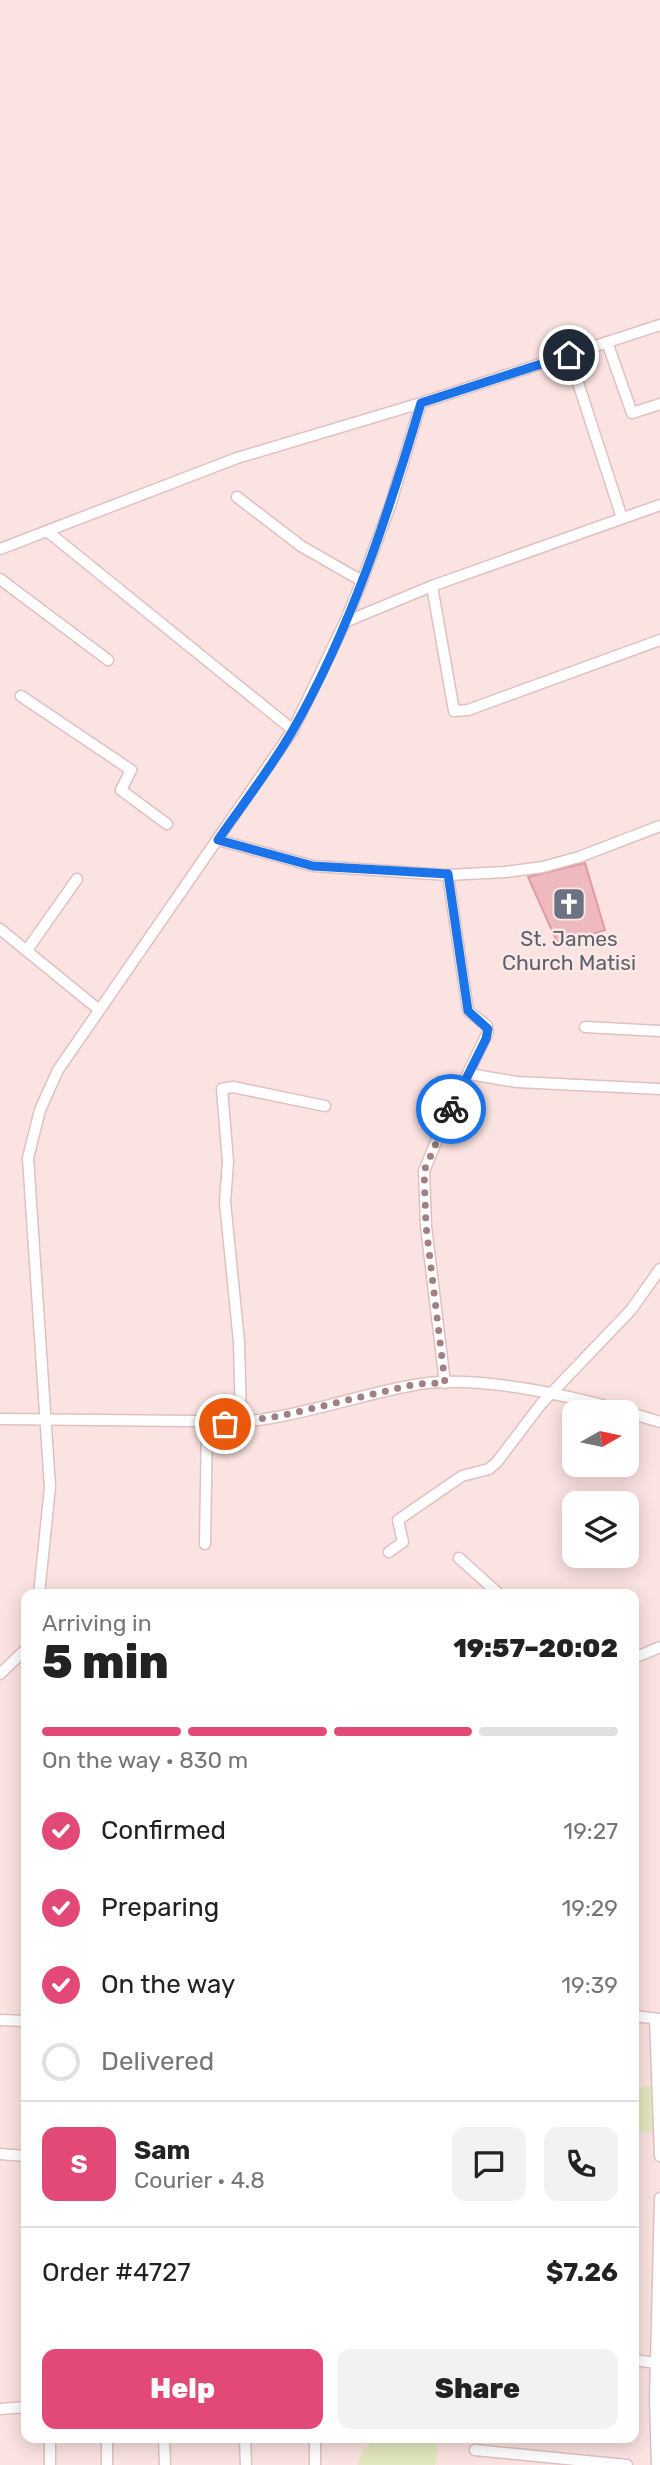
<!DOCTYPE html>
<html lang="en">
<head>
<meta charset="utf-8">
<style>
  :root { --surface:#fff; --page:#f2f2f2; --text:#222; --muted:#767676; --line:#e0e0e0; --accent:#e24976 }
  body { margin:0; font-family:Rubik,sans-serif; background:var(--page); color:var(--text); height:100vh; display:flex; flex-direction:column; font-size:26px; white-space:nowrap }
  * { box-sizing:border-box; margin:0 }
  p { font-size:23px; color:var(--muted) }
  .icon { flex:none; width:38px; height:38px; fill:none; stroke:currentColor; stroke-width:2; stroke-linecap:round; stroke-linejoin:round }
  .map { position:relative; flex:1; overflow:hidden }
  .details { position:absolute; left:21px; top:1589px; width:618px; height:854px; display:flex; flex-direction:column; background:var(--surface); border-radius:14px; box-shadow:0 4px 18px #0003 }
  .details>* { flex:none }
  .needle { width:46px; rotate:81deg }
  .tools { position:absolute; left:562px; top:1400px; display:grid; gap:14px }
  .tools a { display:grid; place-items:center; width:77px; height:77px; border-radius:14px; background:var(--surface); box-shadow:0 4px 18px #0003; font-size:35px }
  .pin { position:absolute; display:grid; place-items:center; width:60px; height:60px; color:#fff; margin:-30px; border:4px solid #fff; border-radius:50%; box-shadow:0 2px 7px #0007 }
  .courier { position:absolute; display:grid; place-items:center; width:70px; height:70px; margin:-35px; border:5px solid #1a73e8; border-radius:50%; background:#fff; color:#222; box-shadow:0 2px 9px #0007 }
  .headline em { font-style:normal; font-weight:800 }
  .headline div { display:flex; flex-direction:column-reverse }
  .headline { display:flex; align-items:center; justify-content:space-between; height:119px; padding:0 21px }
  h1 { font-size:46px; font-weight:800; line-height:52px }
  .bar { display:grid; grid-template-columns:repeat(4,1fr); gap:10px 7px; align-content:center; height:84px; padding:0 21px }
  .bar i { height:9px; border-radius:5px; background:var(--line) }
  .bar .selected { background:var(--accent) }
  .bar p { grid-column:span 4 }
  .line { display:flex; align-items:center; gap:18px; padding:0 21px; border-top:2px solid var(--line) }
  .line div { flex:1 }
  .round { display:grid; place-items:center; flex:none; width:74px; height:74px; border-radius:14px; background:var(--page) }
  ol { padding:0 21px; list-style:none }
  li { display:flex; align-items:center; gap:21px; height:77px }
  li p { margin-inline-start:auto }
  li .icon { padding:7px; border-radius:50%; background:var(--accent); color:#fff; stroke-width:4 }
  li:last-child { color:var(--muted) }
  li i { width:38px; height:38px; border:4px solid var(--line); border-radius:50% }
  .button { display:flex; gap:14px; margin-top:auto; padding:14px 21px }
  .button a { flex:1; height:80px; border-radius:14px; background:var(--accent); color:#fff; font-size:28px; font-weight:800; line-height:80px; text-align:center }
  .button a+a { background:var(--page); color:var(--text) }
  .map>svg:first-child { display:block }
</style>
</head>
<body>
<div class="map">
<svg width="660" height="2465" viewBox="0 0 660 2465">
  <rect width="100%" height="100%" fill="#fbe3e1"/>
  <!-- green -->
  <g fill="#e4e8c0">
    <path d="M652,2086L655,2132L634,2133V2087Z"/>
    <path d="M374,2438H437L436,2463L435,2465H358L359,2458Z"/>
  </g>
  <!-- building -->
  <path fill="#efb9c0" stroke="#e19aa4" stroke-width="2" d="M585,863L605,930L558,944L528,877Z"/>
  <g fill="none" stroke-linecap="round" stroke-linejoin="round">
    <defs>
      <g id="minor">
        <path d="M607,342L632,413L660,404"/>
        <path d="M569,355L622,518"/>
        <path d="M237,497L301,546L362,581"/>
        <path d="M47,531L293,730"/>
        <path d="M0,549L237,458L421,403L660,325"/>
        <path d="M0,579L108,660"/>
        <path d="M432,586L454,711L468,710L660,640"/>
        <path d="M345,622L432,586L660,505"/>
        <path d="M21,696L131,770L121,790L167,824"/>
        <path d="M218,840L313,866L448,875L505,872L543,867L579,857L660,826"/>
        <path d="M0,929L98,1009"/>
        <path d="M27,950L77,879"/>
        <path d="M585,1027L660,1031"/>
        <path d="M469,1074L517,1082L660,1089"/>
        <path d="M445,1383L426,1226L424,1171L443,1125L488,1032L487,1026L468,1011L448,875"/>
        <path d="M0,1419L194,1421C268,1430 341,1398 414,1385C481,1372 595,1401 660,1422"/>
        <path d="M241,1421L239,1342L225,1202L228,1162L222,1089L233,1087L325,1106"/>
        <path d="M205,1544L207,1423"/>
        <path d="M389,1552L403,1542L398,1520L462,1476L489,1469L497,1462L541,1404L631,1310L660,1269"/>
        <path d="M459,1558L499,1594"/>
        <path d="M39,1594L50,1487L28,1158L40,1110L58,1070L293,730L345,622L362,581L390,506L421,403"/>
        <path d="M634,1658L660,1647"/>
        <path d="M0,1674L26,1649"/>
        <path d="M634,2016L660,2019"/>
        <path d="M655,2019L660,2156"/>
        <path d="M0,2020L26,2021"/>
        <path d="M0,2154L26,2156"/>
        <path d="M634,2360L656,2363"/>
        <path d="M0,2409L26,2407"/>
        <path d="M107,2438V2465"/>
        <path d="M164,2438L165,2465"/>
        <path d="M245,2438L246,2465"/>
        <path d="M475,2450L627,2465"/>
        <path d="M50,2465V2438"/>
        <path d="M315,2465V2438"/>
        <path d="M657,2465L655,2400L660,2198"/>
      </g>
    </defs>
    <!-- minor casing -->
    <use href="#minor" stroke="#e1c0c1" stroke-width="13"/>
    <!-- minor -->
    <use href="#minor" stroke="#fff" stroke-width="10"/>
  </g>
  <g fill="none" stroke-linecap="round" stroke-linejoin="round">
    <!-- done -->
    <path stroke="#a17f82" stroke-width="7" stroke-dasharray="0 12.6" d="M225,1424L280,1416L416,1384L445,1383L426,1226L424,1171L451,1109"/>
    <!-- route -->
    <path stroke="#1a73e8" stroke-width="9" d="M451,1109L486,1039L488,1029L468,1011L448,874L313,866L218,840C243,804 271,768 293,730C351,628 388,515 421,403L569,355"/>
  </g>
  <!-- icons -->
  <defs>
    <symbol id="church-square" viewBox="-11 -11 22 22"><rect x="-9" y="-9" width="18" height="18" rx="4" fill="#6b7280" stroke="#fee8e6"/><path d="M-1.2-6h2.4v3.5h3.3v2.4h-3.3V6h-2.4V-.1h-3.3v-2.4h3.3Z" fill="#fff"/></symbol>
  </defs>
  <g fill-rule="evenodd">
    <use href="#church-square" x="550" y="885" width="38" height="38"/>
  </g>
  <g text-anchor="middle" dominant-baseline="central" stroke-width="5" stroke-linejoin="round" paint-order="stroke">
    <!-- worship labels -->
    <g font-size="21" fill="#5b616d" stroke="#fee8e6">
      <text x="569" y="938">St. James<tspan x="569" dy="24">Church Matisi</tspan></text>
    </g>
  </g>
</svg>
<div class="tools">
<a><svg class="needle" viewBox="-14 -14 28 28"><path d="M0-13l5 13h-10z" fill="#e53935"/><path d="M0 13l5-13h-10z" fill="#767676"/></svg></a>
<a><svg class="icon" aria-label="layers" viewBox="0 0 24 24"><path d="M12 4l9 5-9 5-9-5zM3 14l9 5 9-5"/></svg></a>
</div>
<div class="pin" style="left:225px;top:1424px;background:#ea580c"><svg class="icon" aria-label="bag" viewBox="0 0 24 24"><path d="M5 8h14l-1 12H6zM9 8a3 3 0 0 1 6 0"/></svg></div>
<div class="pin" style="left:569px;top:355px;background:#1f2937"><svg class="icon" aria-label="home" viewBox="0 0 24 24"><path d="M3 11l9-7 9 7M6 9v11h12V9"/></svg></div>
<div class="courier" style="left:451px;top:1109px"><svg class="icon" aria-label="bike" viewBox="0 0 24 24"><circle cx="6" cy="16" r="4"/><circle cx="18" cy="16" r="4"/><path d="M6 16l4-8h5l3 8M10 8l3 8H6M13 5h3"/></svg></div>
<section class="details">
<div class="headline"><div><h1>5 min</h1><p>Arriving in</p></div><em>19:57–20:02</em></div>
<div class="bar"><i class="selected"></i><i class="selected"></i><i class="selected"></i><i></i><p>On the way · 830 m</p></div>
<ol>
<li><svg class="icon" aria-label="check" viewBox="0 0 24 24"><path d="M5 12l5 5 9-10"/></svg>Confirmed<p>19:27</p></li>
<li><svg class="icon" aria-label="check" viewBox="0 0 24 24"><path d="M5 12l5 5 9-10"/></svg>Preparing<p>19:29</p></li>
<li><svg class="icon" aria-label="check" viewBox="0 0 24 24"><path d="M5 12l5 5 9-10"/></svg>On the way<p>19:39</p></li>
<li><i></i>Delivered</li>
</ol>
<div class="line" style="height:126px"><b class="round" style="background:var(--accent);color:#fff">S</b><div><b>Sam</b><p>Courier · 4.8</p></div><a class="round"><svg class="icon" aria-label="chat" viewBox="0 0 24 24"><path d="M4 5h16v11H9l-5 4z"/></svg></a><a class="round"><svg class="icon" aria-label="phone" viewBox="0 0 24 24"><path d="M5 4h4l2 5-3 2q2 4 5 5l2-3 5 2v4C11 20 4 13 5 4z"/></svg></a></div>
<div class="line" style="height:91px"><div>Order #4727</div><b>$7.26</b></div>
<div class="button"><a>Help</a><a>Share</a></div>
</section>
</div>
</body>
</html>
